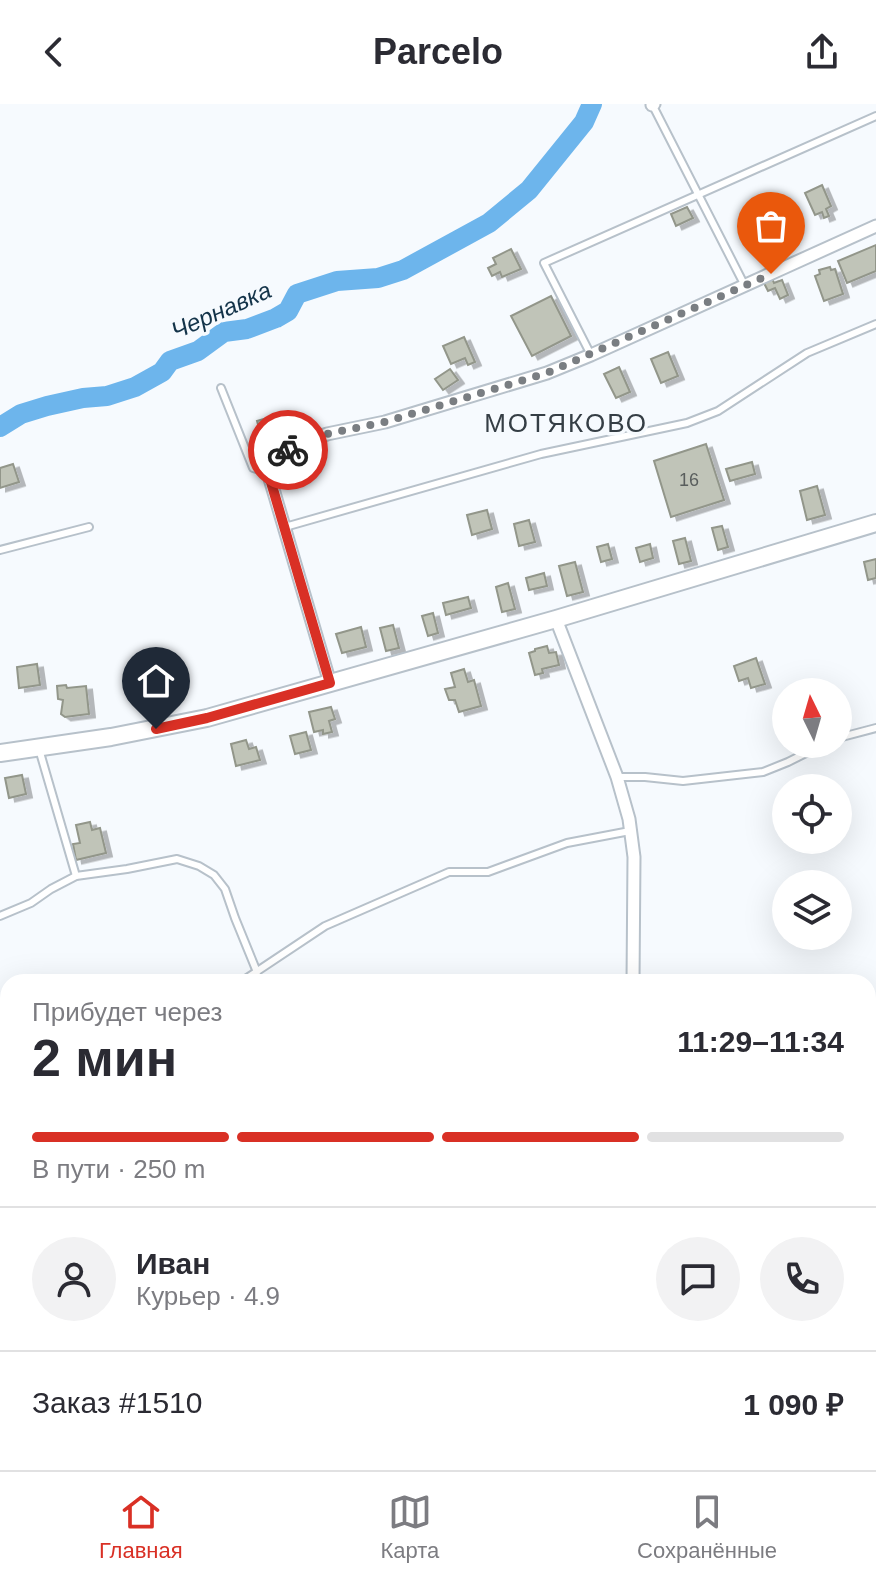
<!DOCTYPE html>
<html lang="ru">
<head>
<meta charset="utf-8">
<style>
  :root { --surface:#fff; --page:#f2f2f3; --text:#2b2b33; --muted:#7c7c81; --line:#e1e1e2; --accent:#d93025 }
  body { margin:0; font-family:Helvetica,sans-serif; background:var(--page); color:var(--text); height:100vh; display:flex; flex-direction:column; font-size:30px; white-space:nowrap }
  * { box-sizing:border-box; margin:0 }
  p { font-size:26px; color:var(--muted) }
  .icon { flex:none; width:44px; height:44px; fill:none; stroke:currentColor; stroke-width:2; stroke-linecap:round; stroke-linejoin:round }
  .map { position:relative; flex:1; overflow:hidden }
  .side { position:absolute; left:0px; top:870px; width:876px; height:496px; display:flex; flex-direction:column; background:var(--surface); border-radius:24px 24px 0 0; box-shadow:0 8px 32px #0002 }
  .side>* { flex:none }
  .needle { width:52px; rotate:355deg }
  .buttons { position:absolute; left:772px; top:574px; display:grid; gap:16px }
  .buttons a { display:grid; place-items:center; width:80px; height:80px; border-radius:50%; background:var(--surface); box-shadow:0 8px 32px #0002; font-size:40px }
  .pin { position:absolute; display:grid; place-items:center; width:68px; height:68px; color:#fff; margin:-82px -34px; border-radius:50% 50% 50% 0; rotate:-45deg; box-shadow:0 0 8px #0007 }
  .pin .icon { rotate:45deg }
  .courier { position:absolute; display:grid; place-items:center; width:80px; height:80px; margin:-40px; border:6px solid #d93025; border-radius:50%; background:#fff; color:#222; box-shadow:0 2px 10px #0007 }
  .summary em { font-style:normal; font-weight:700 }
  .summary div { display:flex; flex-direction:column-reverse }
  .summary { display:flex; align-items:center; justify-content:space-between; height:136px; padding:0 32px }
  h1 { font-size:52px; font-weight:700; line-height:60px }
  .bar { display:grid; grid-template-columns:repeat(4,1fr); gap:12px 8px; align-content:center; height:96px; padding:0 32px }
  .bar i { height:10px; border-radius:6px; background:var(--line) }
  .bar .current { background:var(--accent) }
  .bar p { grid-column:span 4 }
  .line { display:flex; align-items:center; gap:20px; padding:0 32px; border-top:2px solid var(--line) }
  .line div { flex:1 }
  .round { display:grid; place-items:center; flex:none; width:84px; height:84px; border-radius:42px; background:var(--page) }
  header { display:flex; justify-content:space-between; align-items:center; height:104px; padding:0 32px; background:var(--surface); font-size:36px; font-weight:700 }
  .menu { display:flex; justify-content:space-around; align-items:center; height:112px; border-top:2px solid var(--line); background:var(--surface); font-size:22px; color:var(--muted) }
  .menu a { display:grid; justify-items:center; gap:4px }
  .menu .current { color:var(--accent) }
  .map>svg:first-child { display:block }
</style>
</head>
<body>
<header><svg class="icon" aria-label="back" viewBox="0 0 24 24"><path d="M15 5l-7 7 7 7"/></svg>Parcelo<svg class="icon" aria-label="share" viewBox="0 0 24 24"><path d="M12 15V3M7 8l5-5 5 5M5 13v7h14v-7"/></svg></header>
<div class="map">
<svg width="876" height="1366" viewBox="0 0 876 1366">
  <defs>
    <filter id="shadow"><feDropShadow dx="6" dy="3.5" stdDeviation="0" flood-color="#0004"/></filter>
  </defs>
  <rect width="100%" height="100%" fill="#f6fafe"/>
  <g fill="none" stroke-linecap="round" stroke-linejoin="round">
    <!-- river -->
    <path stroke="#6db5ec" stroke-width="20" d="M0,323L21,310L47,302L83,294L107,292L135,283L162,268L170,257L198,247L224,228L247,225L276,214L288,207L297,190L337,177L378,174L403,166L489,119L529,86L584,18L592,0"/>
  </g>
  <!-- building -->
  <g fill="#c0c4b8" stroke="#92968a" stroke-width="2" filter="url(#shadow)">
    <path d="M822,81L831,102L826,105L829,112L824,114L822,108L815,111L805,89Z"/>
    <path d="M687,103L693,114L676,122L671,110Z"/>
    <path d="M876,141V167L847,179L838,157Z"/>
    <path d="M511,145L521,165L502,173L500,168L492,172L488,164L496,160L493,154Z"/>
    <path d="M830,163L831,166L835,165L843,190L824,197L815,172L820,170L819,166Z"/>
    <path d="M772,174L774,179L782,176L788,191L780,195L775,184L768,187L763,177Z"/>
    <path d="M551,192L571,232L532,252L511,212Z"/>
    <path d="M464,233L475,258L468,261L465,254L451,260L443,242Z"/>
    <path d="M668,248L678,272L661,279L651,255Z"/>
    <path d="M619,263L630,288L616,294L604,270Z"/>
    <path d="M450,265L458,276L443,286L435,275Z"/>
    <path d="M274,312L280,333L263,338L257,317Z"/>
    <path d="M706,340L724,396L671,413L654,357Z"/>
    <path d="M752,358L755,370L730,377L726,365Z"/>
    <path d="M13,360L19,378L0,384V364Z"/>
    <path d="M817,382L825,411L807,416L800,387Z"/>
    <path d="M487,406L492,425L472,431L467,411Z"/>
    <path d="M529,416L535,438L519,442L514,420Z"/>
    <path d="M722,422L728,443L718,446L712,424Z"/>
    <path d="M685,434L691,457L679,460L673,437Z"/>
    <path d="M608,440L612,455L601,458L597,443Z"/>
    <path d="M650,440L653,454L640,458L636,444Z"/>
    <path d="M876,455V474L868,476L864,458Z"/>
    <path d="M575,458L583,488L567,492L559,462Z"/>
    <path d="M544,469L547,482L529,486L526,474Z"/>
    <path d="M508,479L515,505L502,508L496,483Z"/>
    <path d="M468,493L471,504L446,511L443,499Z"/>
    <path d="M433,509L438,529L428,532L422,512Z"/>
    <path d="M393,521L399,544L386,547L380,524Z"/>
    <path d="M361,523L366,543L342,549L336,530Z"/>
    <path d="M547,542L549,549L556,548L559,561L542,565L543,569L535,571L529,549L535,547V545Z"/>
    <path d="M756,554L765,580L751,584L748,574L739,577L734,562Z"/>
    <path d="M37,560L40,581L19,584L17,563Z"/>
    <path d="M464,565L468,578L474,576L481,602L459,608L455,596H449L445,585L455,583L451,569Z"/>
    <path d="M66,581L67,584L86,582L89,610L65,613L61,610L63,596L58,595L57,582Z"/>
    <path d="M331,603L335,615L329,617L332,628L323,630V626L314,628L309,608Z"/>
    <path d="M306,628L311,646L295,650L290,632Z"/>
    <path d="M246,636L249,645L256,643L260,656L236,662L231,640Z"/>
    <path d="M22,671L26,690L9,694L5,674Z"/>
    <path d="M90,718L92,726L100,724L106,749L76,756L73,740L80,739L76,721Z"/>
  </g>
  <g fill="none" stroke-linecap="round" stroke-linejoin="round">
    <defs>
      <g id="lane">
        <path d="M652,0L745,182"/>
        <path d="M591,251L544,159L876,12"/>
        <path d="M221,284L253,364L268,368"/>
        <path d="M285,423L541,350L687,319L718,307L807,249L876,220"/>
        <path d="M0,446L89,423"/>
        <path d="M838,634L876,624"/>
        <path d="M39,645L76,772"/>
        <path d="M617,673H645L683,677L763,668L788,658L824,640"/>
        <path d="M0,812L31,799L51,785L76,772L127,765L177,755L199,762L214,771L225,785L235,814L257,868"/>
        <path d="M241,878L325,822L449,768H488L567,739L630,727"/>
        <path d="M0,901L8,905"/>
        <path d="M868,1108L876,1106"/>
        <path d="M868,1217L876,1215"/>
        <path d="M0,1229L8,1226"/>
        <path d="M0,1262L8,1273"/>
        <path d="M0,1333L8,1344"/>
        <path d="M19,1358L25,1366"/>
        <path d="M71,1358L77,1366"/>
        <path d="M591,1366L595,1358"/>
        <path d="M861,1366V1358"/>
      </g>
      <g id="street">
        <path d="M652,1L654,0"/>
        <path d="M556,515L617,673L629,715L634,753L633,878"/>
        <path d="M330,579L268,368L289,345L327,330L385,318L547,269L591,251L876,122"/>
      </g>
      <path id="secondary" d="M0,649L111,633L207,614L556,515L876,419"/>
    </defs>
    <!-- lane casing -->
    <use href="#lane" stroke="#b7c1ca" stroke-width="10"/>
    <!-- street casing -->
    <use href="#street" stroke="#b7c1ca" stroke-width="15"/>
    <!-- secondary casing -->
    <use href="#secondary" stroke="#b7c1ca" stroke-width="20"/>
    <!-- lane -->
    <use href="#lane" stroke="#fff" stroke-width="6"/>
    <!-- street -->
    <use href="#street" stroke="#fff" stroke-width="11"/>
    <!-- secondary -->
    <use href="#secondary" stroke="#fff" stroke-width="16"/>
  </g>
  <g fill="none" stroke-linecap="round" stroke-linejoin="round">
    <!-- done -->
    <path stroke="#7a7e82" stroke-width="8" stroke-dasharray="0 14.4" d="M288,346L327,330L385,318L547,269L771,170"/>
    <!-- route -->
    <path stroke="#d93025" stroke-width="10" d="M156,625L207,614L330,579L268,368L288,346"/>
  </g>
  <g text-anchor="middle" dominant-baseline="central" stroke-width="7" stroke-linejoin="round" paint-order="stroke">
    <!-- number labels -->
    <g font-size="18" fill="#595e5d">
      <text x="689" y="376">16</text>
    </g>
    <!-- water labels -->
    <g font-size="24" font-style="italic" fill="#133349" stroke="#f6fafe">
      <text transform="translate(221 206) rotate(-24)">Чернавка</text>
    </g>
    <!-- quarter labels -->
    <g font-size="26" letter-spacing="2" fill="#353e45" stroke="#f6fafe">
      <text x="566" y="319">МОТЯКОВО</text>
    </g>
  </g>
</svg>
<div class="buttons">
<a><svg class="needle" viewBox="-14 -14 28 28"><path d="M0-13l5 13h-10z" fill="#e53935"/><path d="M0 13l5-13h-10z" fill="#7c7c81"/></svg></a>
<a><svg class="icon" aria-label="locate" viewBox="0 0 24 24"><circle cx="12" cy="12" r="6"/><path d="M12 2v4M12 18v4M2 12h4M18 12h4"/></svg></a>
<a><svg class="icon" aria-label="layers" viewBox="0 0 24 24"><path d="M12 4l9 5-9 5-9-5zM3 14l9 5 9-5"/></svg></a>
</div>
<div class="pin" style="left:771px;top:170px;background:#ea580c"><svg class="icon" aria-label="bag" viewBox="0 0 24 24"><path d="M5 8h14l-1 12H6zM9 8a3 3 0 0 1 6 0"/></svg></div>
<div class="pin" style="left:156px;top:625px;background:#1f2937"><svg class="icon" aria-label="home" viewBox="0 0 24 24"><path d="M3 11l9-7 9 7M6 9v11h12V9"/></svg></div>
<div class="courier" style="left:288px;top:346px"><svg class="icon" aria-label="bike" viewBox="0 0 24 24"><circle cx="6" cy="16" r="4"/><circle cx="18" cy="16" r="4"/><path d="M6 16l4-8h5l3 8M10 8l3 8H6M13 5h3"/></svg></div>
<section class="side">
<div class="summary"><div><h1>2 мин</h1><p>Прибудет через</p></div><em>11:29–11:34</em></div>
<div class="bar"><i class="current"></i><i class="current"></i><i class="current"></i><i></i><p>В пути · 250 m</p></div>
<div class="line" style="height:144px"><a class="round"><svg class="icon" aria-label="person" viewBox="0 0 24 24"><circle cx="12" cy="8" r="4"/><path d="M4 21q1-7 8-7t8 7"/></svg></a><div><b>Иван</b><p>Курьер · 4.9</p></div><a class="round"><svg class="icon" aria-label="chat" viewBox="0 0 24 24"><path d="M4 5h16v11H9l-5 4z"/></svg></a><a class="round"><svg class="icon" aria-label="phone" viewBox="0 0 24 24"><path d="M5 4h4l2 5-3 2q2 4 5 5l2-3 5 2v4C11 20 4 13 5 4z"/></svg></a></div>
<div class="line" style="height:104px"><div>Заказ #1510</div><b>1 090 ₽</b></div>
</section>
</div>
<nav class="menu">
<a class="current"><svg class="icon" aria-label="home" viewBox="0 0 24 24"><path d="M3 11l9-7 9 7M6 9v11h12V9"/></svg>Главная</a>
<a><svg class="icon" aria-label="map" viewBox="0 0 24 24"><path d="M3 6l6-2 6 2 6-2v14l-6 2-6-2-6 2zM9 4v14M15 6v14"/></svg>Карта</a>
<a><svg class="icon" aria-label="saved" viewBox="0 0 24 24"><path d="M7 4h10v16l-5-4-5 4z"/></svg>Сохранённые</a>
</nav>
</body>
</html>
